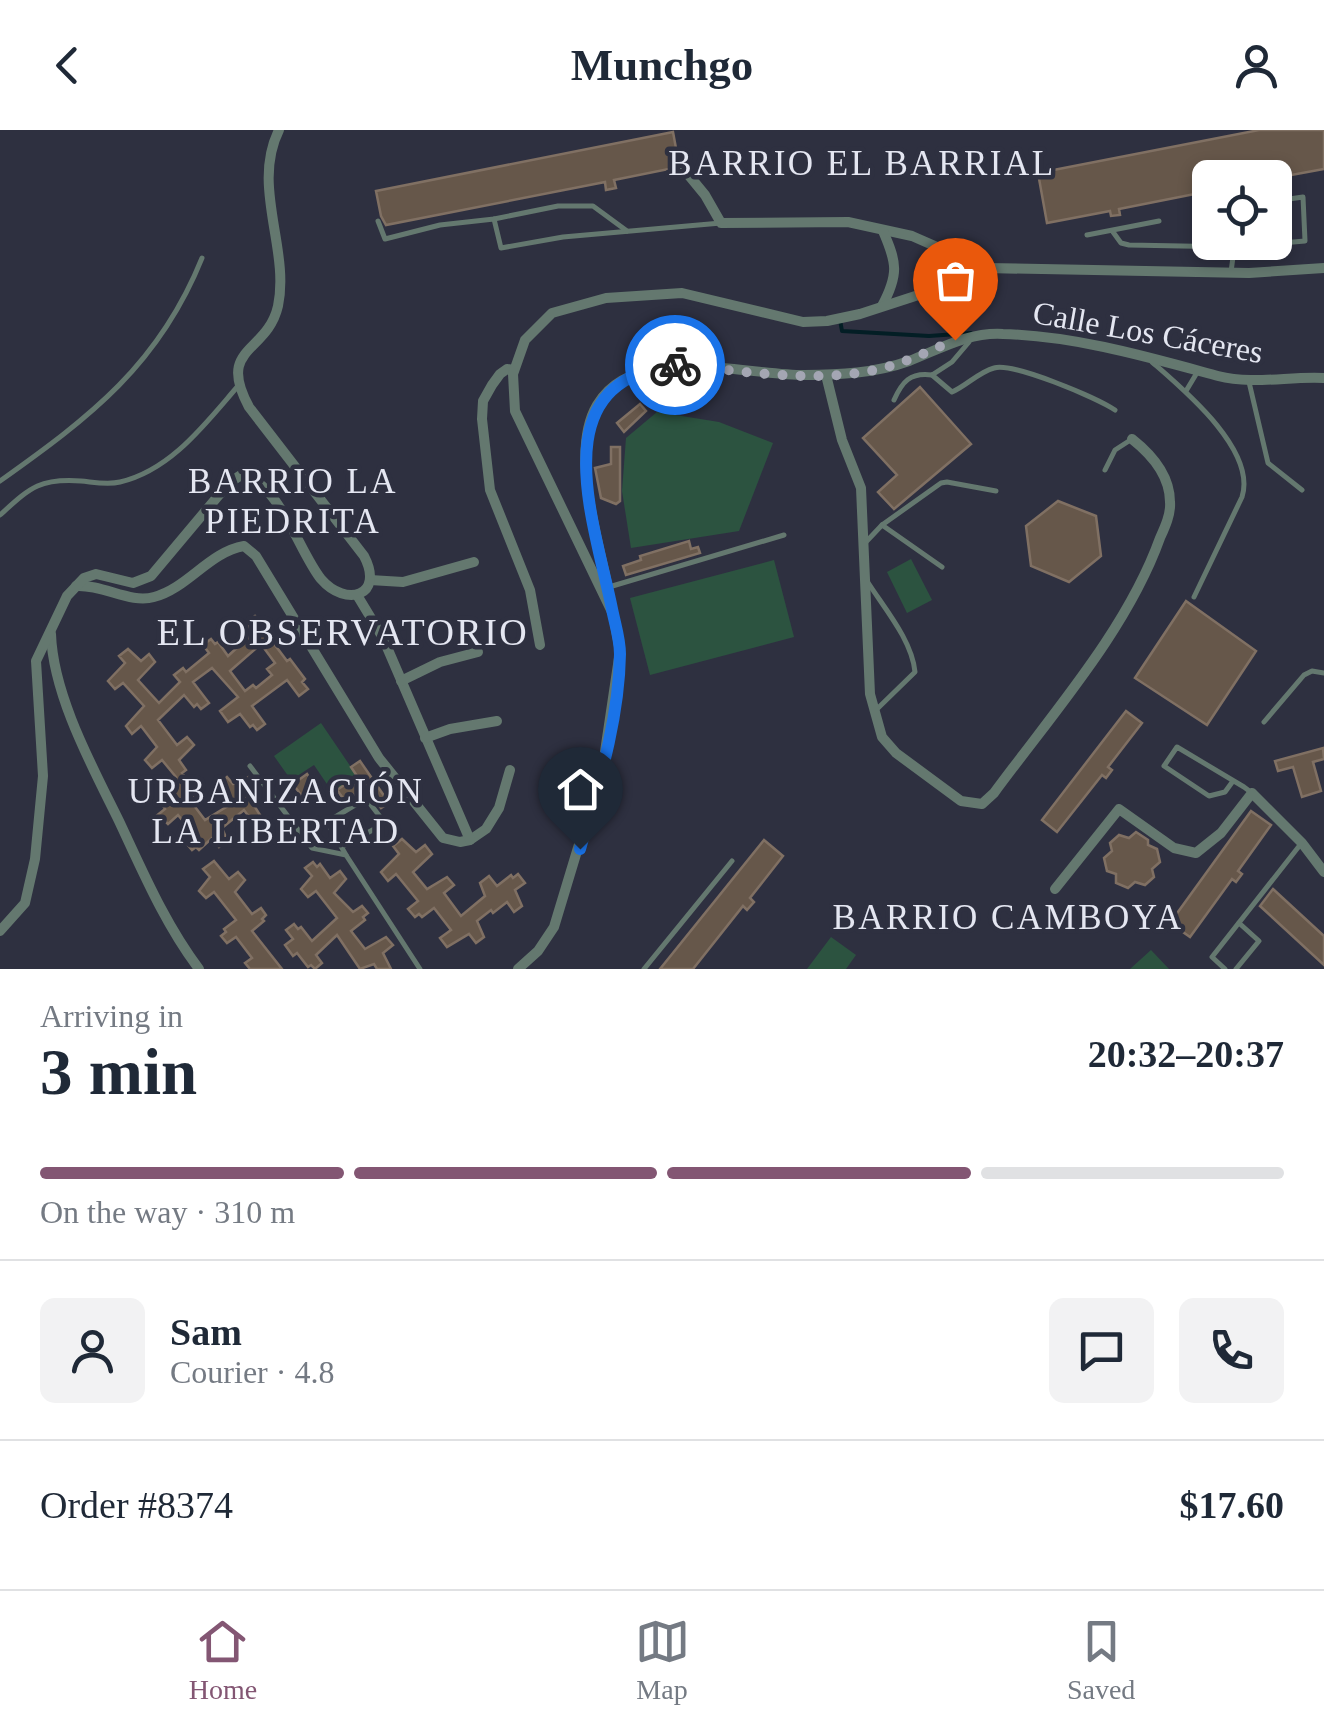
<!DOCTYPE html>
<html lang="en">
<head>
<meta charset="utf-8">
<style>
  :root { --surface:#fff; --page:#f2f2f3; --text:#1f2937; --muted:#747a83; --line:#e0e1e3; --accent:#835673 }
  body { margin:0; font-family:Georgia,serif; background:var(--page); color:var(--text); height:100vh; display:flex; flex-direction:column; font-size:38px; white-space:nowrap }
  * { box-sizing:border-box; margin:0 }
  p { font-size:32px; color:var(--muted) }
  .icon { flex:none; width:55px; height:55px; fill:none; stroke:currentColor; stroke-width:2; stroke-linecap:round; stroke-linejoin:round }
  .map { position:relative; height:839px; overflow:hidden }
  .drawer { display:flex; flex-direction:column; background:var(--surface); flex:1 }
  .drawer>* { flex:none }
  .controls { position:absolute; left:1192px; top:30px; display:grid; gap:20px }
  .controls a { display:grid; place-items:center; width:100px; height:100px; border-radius:15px; background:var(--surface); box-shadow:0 5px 15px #0003; font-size:50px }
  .pin { position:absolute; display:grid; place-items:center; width:85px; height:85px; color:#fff; margin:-102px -42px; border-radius:50% 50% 50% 0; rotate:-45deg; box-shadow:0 0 10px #0007 }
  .pin .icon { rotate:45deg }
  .courier { position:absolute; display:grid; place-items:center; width:100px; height:100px; margin:-50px; border:8px solid #1a73e8; border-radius:50%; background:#fff; color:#222; box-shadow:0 2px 12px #0007 }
  .headline em { font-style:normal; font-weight:600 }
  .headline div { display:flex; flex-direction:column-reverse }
  .headline { display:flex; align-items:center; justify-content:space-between; height:170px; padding:0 40px }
  h1 { font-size:65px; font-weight:600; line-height:75px }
  .bar { display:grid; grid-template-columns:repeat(4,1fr); gap:15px 10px; align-content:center; height:120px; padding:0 40px }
  .bar i { height:12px; border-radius:8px; background:var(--line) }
  .bar .on { background:var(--accent) }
  .bar p { grid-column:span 4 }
  .line { display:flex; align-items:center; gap:25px; padding:0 40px; border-top:2px solid var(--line) }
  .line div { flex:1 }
  .round { display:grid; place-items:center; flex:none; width:105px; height:105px; border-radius:15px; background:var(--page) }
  header { display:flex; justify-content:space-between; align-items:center; height:130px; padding:0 40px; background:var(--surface); font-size:45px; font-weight:600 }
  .tab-bar { display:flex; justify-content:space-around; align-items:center; height:140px; border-top:2px solid var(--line); background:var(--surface); font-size:28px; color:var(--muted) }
  .tab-bar a { display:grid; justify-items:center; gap:5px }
  .tab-bar .on { color:var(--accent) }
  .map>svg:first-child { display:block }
</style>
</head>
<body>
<header><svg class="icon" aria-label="back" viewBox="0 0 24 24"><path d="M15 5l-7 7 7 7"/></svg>Munchgo<svg class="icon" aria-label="person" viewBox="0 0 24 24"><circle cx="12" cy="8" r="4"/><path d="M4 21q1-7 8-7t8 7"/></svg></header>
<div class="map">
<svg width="1324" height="839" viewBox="0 0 1324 839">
  <rect width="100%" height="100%" fill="#2e3040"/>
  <!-- green -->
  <g fill="#2c5340">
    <path d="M657,282L719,292L773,313L739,401L631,418L622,361L626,308Z"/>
    <path d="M911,429L932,470L907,483L887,442Z"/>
    <path d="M774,430L794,507L650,545L630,468Z"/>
    <path d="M321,593L357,646L333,663L314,635L291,650L274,626Z"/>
    <path d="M831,807L856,825L846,839H807Z"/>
    <path d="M1151,820L1169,839H1130Z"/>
  </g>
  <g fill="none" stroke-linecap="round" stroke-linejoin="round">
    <!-- stream -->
    <path stroke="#031e25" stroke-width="4" d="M840,190L842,201L929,206L971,203"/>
  </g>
  <!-- building -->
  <g fill="#66574a" stroke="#807063" stroke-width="2.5" fill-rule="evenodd">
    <path d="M1259,0H1324V39L1275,48H1210V61L1119,79L1120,85L1111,86L1110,81L1047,93L1038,43Z"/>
    <path d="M673,2L678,29L674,38L614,50L616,58L606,60L605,52L386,95L381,86L376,61Z"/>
    <path d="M920,257L971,314L894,379L878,362L897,345L863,308Z"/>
    <path d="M640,274L646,281L624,302L617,293Z"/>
    <path d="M611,317H620V371L616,374L601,368L595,338L611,334Z"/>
    <path d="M1058,371L1096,386L1101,426L1069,452L1031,436L1026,396Z"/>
    <path d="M689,411L691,419L698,417L700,423L626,445L623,436L641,430L640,426Z"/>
    <path d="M1186,471L1256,521L1207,595L1135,548Z"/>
    <path d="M255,486L278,512L275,515L287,531L290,529L305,549L302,552L308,559L299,566L287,550L252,576L265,594L257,600L253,595L250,597L240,584L228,592L220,581L238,567L212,538L193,552L209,573L201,579L197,574L194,577L184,565L158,590L177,615L187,607L194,615L179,630L186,640L182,643L197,662L189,669L205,690L231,674L219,654L227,647L233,654L249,647L256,655L246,663L260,685L252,691L244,680L222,698L227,710L219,717L212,708L199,720L196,717L192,720L186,713L195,706L178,685L168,694L165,691L161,694L155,687L165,679L159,670L162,667L158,662L176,647L162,630L152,638L145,630L157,617L141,596L132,604L126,596L144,576L123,553L115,559L108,551L125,533L119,526L128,519L141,531L149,524L155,532L138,550L159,573L180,552L174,545L183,538L186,542L209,523L203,515L211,509L215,514L218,512L228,526L253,503L246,493ZM261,514L275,533L267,539L272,545L256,558L253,555L245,561L230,541Z"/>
    <path d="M1126,581L1142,593L1108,637L1112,640L1106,648L1102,645L1057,702L1042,690Z"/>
    <path d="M1323,618L1324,629L1313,632L1321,661L1302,667L1293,637L1278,641L1275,631Z"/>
    <path d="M360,631L389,673L381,678L365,657L345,671L337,660L357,646L351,637Z"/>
    <path d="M307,644L318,660L304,669L293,654Z"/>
    <path d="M1251,681L1271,695L1238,741L1242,744L1236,752L1232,749L1190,807L1170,793Z"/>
    <path d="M1136,702L1148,710V715L1157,719L1160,732L1152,739L1154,747L1145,755L1135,752L1128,758L1116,753V744L1107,741L1104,728L1112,721L1110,713L1119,705L1129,708Z"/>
    <path d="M402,709L416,722L425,715L432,724L413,742L427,759L447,747L454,755L444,763L461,786L485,766L480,753L489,746L497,756L511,745L513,748L518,744L525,753L515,760L522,776L514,782L507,772L493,783L491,780L477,791L484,807L476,813L469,804L447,817L440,808L451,800L434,778L422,787L419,784L415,787L408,779L418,771L396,744L388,751L381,742L399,724L393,716Z"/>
    <path d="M764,710L783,726L750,768L754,772L747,780L743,776L693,839H660Z"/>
    <path d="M214,731L229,749L238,742L245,750L235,762L252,784L261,778L266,785L262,789L264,791L252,801L282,839H250L245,833L252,828L236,807L227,813L221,806L226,802L224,799L236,790L214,762L206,768L199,761L210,747L203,739Z"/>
    <path d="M313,732L317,737L320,734L330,748L340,741L346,749L334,763L353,782L362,776L368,783L363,787L365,790L351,801L365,819L386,807L393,815L383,823L391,839H377L374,834L360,839L337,805L316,825L322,833L315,839L311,835L308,837L297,823L293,826L285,815L293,809L286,800L294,794L298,799L301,797L312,811L337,788L316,761L308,767L301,759L312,746L305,738Z"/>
    <path d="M1273,759L1324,806V835L1260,776Z"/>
  </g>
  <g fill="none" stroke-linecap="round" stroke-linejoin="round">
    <!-- lane -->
    <g stroke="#64786f" stroke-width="5">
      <path d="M494,89L501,118L563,107L721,93"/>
      <path d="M378,91L385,109L440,95L494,89L558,76H593L627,101"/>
      <path d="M1113,102L1121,113L1129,115L1234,117L1305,111L1303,67L1275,71"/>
      <path d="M1087,105L1159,91"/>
      <path d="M1231,142L1235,112"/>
      <path d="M1152,232C1183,259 1257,320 1242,367L1194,467"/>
      <path d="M932,245L952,262C966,256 979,242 994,238C1013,232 1097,268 1115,280"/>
      <path d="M1249,252L1268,333L1302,360"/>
      <path d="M1186,261L1198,241"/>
      <path d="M894,270C902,252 910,242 932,245L952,232L969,212"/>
      <path d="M1105,340L1115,320L1132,309"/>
      <path d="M0,351C90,287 159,235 202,128"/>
      <path d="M0,385C30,358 39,348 81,351C93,352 107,355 120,352C171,340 205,294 238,256"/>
      <path d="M882,395L942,437"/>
      <path d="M865,413L882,395L941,353L947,352L996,361"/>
      <path d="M867,451C884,478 912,510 915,542L876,580"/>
      <path d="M609,457L784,405"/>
      <path d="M1264,592L1304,545L1312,541L1324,543"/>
      <path d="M250,636L312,718L346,725L420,839"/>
      <path d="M1233,651L1225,662L1209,666L1164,636L1177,617L1244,657L1252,663"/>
      <path d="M343,716L380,696L381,688L368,671L360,672L327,692L346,725"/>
      <path d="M644,839L732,731"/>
      <path d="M1225,839L1212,827L1300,715"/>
      <path d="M1236,839L1259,811L1239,793"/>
    </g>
    <!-- street -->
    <g stroke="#64786f" stroke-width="10">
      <path d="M682,37L705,65L721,93L848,92L912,106L985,138"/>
      <path d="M882,176C899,144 897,133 883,101"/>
      <path d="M514,240L507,239L500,244L492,255L483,271L482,289L490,360L530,460L540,515"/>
      <path d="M826,245L842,310L861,358L870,564L882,607L896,623L961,671L982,674L994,663C1052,584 1127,500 1160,408C1165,397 1171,384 1170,372C1170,345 1151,324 1132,309"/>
      <path d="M370,450L403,452L474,432"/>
      <path d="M76,456C103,454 130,474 154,467C188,458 209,422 244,416L256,426L379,628L443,708L460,712L470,710L486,699L499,678L510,640"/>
      <path d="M357,465L383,508L470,710"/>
      <path d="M610,469C601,416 568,324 597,275C634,212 744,245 804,245C839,245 876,243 909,231C940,219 968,202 1003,204C1076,206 1148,227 1218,246C1253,255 1289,246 1324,248"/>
      <path d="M51,504C53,565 92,636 119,691C143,742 165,794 199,839"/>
      <path d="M401,551L440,532L478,522"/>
      <path d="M425,608L450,599L497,591"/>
      <path d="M1055,759L1119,679L1174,718L1196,723L1221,703L1252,663L1302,713L1324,742"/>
      <path d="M0,801L25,773L35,729L43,646L36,531L67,466L84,448L96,444L133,453L151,446L229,353L241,345C279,351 299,422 321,449C346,478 385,466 364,426L249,277C216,216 267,224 278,176C290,119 251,56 279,0"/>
      <path d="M518,839L538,821L554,797L603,635L620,521L613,484L515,281L513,244L525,210L552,183L606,168L682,163L803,192L827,191L860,184L943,157L985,138L1249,143L1324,138"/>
    </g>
  </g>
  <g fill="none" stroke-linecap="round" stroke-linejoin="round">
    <!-- done -->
    <path stroke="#a4a6b3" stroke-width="10" stroke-dasharray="0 18" d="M675,235C740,240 810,254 875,240C903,234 929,221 955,210"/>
    <!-- route -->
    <path stroke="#1a73e8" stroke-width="12" d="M580,719C598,656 619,591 620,524C620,509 615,494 612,479C594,390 540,250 675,235"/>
  </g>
  <g text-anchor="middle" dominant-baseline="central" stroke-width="9" stroke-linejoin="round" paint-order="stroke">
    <!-- street labels -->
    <g font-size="32" fill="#e4e6f1" stroke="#2e3040">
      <text transform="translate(1148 202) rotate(10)">Calle Los Cáceres</text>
    </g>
    <!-- neighbourhood labels -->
    <g font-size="35" letter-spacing="2.5" fill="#e4e6f1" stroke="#2e3040">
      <text x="862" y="33">BARRIO EL BARRIAL</text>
      <text x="293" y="351">BARRIO LA<tspan x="293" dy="40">PIEDRITA</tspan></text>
      <text x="276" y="661">URBANIZACIÓN<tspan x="276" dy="40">LA LIBERTAD</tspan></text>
      <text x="1008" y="787">BARRIO CAMBOYA</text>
    </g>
    <!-- quarter labels -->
    <g font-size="38" letter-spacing="2.5" fill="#e4e6f1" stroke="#2e3040">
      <text x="343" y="502">EL OBSERVATORIO</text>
    </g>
  </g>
</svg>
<div class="controls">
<a><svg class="icon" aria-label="locate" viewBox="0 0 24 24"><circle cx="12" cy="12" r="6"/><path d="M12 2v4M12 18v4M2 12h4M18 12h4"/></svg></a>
</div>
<div class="pin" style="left:955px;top:210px;background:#ea580c"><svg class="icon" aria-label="bag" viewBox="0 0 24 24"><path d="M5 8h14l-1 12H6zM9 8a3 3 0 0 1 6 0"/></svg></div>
<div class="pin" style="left:580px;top:719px;background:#1f2937"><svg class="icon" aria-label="home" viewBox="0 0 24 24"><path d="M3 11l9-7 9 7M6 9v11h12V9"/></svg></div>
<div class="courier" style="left:675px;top:235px"><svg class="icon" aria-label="bike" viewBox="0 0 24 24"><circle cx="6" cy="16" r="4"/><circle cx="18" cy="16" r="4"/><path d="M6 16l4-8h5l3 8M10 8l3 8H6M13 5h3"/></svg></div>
</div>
<section class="drawer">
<div class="headline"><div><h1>3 min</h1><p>Arriving in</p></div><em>20:32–20:37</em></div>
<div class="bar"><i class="on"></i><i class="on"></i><i class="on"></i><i></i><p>On the way · 310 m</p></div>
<div class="line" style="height:180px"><a class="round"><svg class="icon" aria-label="person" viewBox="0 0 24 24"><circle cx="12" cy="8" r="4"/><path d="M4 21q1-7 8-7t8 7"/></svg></a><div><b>Sam</b><p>Courier · 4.8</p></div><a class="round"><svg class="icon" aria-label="chat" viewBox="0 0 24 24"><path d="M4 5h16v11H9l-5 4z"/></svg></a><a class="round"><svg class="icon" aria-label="phone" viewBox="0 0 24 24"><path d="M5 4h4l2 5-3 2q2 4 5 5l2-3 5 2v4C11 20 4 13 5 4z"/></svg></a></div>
<div class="line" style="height:130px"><div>Order #8374</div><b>$17.60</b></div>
</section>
<nav class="tab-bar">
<a class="on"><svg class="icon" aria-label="home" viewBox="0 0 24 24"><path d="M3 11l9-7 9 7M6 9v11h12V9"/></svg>Home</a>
<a><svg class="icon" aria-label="map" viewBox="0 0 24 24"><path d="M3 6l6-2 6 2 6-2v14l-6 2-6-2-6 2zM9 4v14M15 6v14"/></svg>Map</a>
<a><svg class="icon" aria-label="saved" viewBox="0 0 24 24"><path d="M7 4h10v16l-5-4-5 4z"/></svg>Saved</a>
</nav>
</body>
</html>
